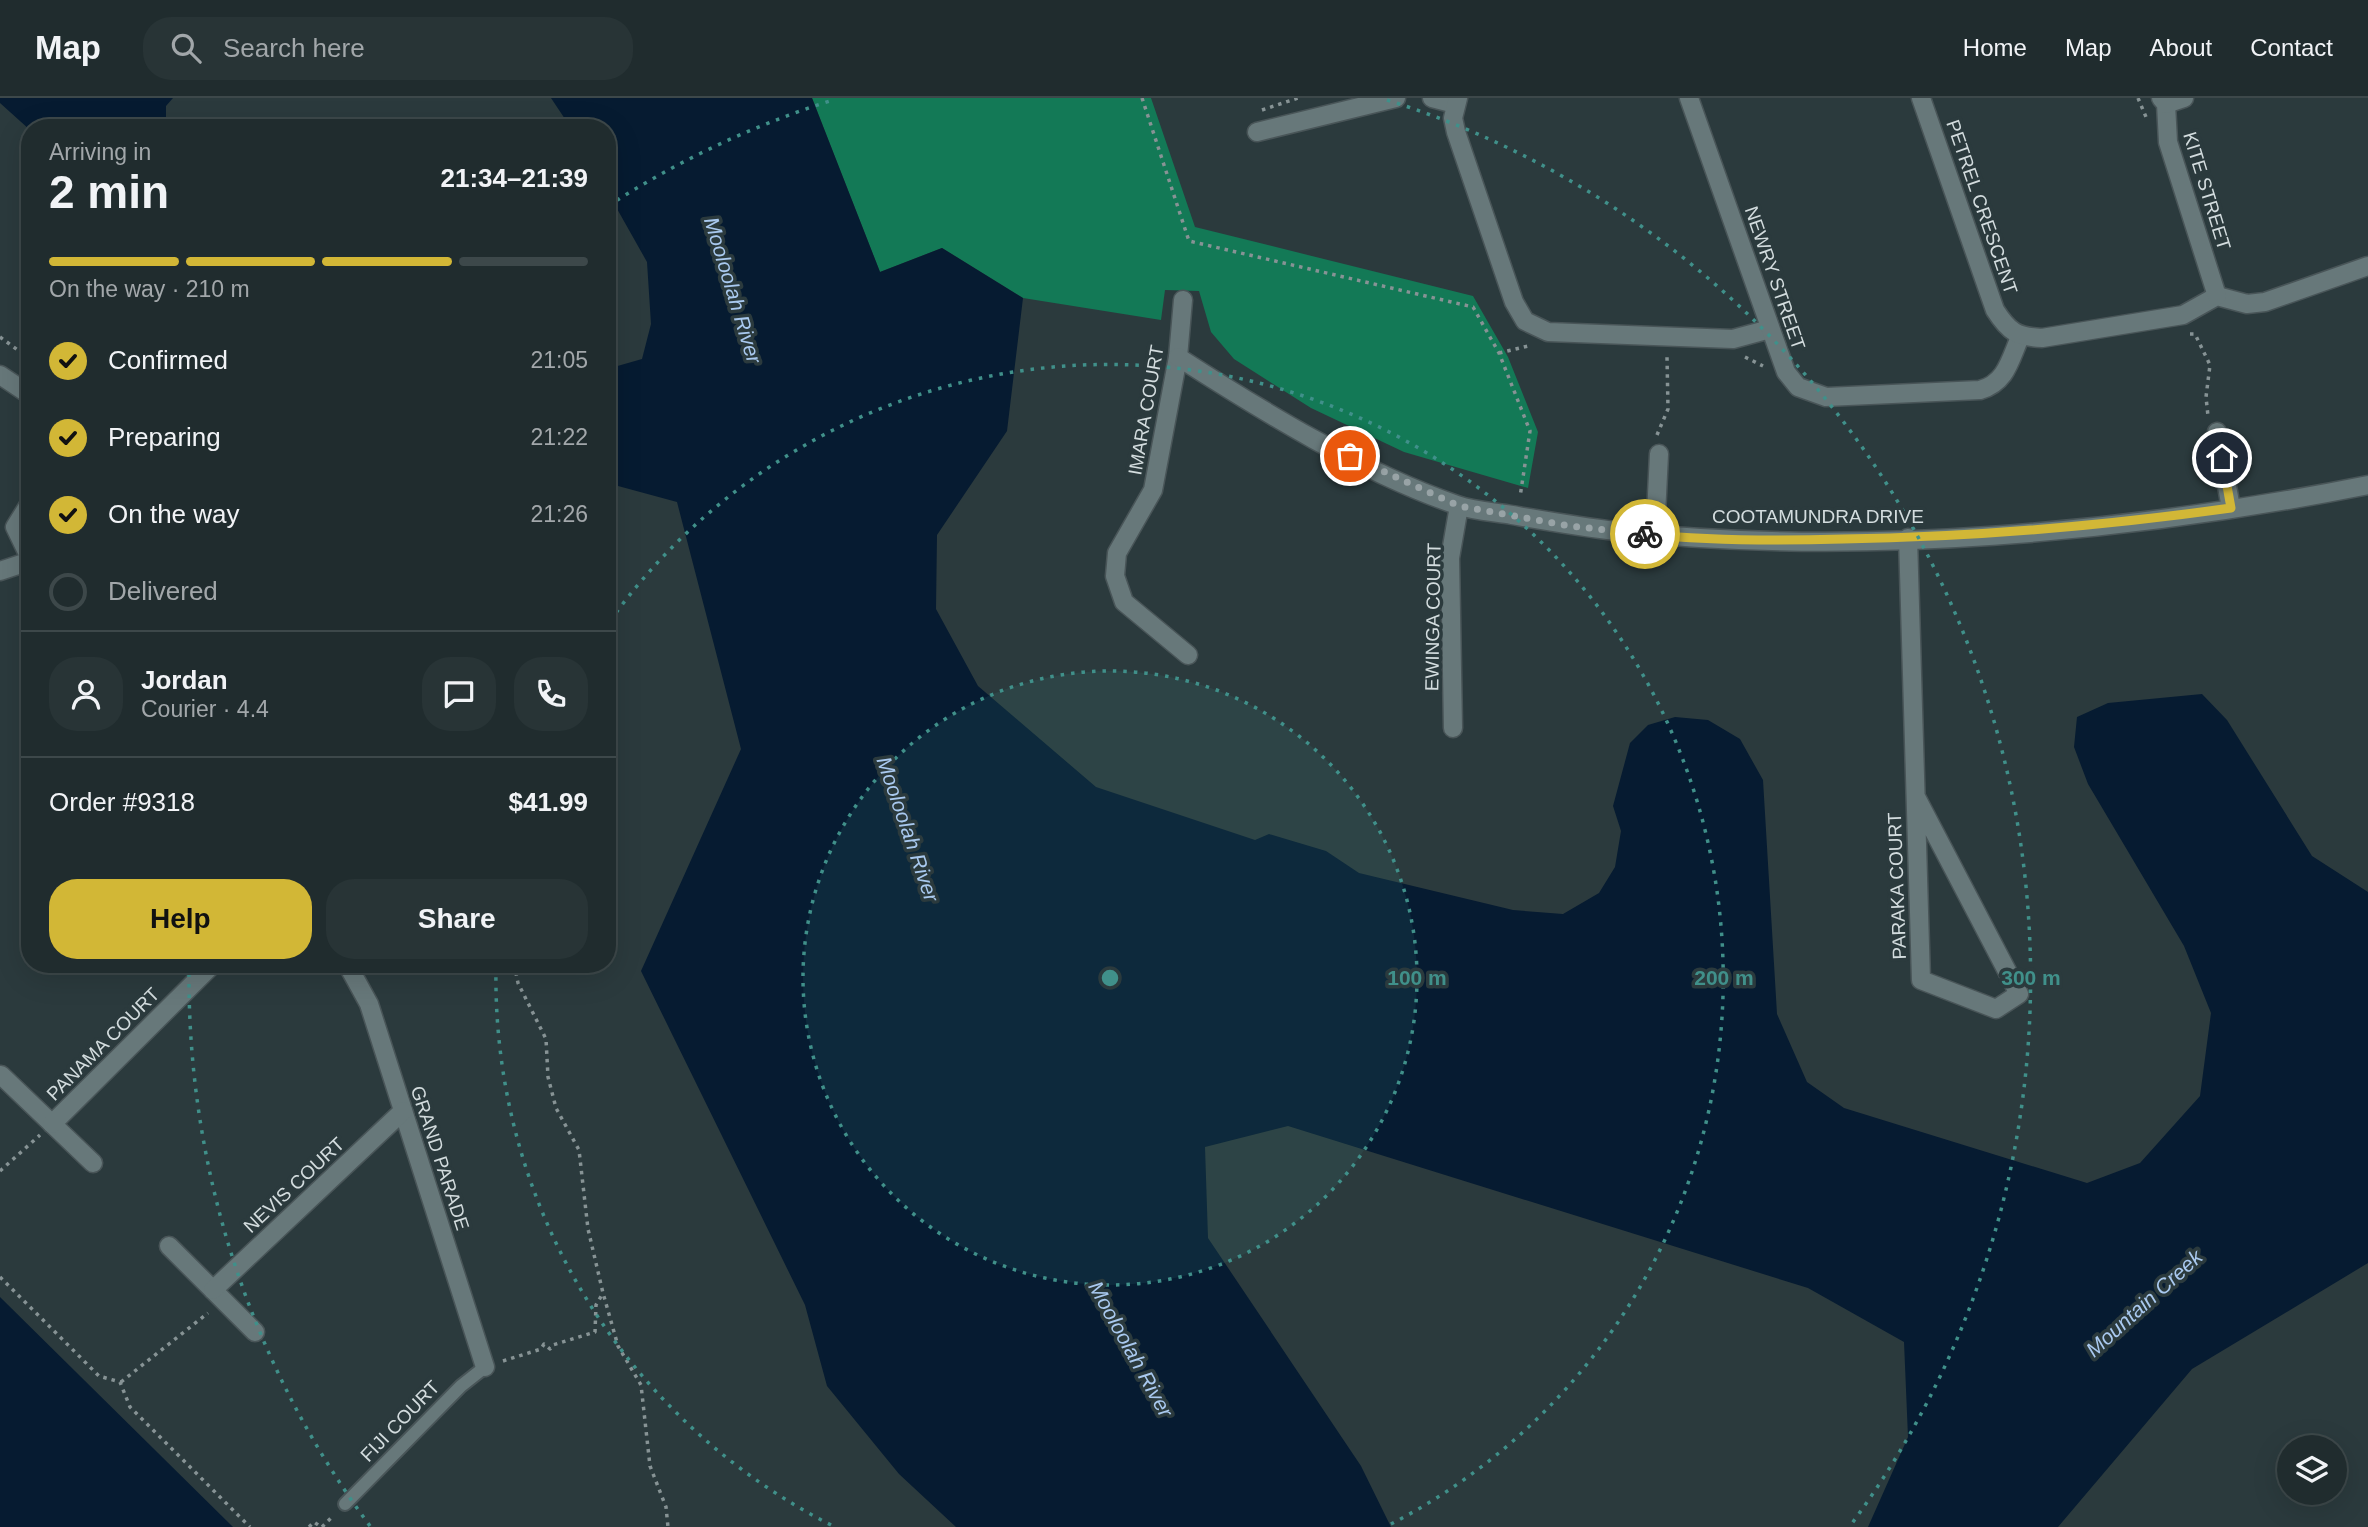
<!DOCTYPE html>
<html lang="en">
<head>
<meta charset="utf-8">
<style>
  :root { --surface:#202c2e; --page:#283436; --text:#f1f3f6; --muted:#a2a7aa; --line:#3d484a; --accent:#d2b736 }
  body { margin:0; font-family:Helvetica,sans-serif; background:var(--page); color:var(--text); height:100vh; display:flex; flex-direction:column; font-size:26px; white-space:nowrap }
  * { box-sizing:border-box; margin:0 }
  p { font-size:23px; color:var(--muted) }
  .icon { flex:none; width:38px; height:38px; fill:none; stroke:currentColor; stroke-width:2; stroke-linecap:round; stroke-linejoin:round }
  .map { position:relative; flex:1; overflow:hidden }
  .side { position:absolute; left:21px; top:21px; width:595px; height:854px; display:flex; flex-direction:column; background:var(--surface); border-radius:28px; box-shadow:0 7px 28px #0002,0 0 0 2px var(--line) }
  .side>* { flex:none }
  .buttons { position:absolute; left:2277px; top:1337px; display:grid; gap:14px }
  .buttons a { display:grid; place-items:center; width:70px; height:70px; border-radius:50%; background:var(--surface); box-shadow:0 7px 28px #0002,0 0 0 2px var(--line); font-size:35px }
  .pin { position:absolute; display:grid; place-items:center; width:60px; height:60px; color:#fff; margin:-30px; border:4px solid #fff; border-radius:50%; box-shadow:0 2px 7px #0007 }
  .courier { position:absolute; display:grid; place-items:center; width:70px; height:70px; margin:-35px; border:5px solid #d2b736; border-radius:50%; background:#fff; color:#222; box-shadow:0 2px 9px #0007 }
  .summary em { font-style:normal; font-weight:700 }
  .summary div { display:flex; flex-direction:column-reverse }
  .summary { display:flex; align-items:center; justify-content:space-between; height:119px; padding:0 28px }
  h1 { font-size:46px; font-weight:700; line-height:52px }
  .bar { display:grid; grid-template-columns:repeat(4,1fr); gap:10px 7px; align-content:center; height:84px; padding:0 28px }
  .bar i { height:9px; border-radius:5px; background:var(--line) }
  .bar .active { background:var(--accent) }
  .bar p { grid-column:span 4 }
  .line { display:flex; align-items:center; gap:18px; padding:0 28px; border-top:2px solid var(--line) }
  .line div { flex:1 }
  .round { display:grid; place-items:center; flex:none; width:74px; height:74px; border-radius:28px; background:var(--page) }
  ol { padding:0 28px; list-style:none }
  li { display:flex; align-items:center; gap:21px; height:77px }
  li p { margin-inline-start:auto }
  li .icon { padding:7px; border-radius:50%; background:var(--accent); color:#111; stroke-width:4 }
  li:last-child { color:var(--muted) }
  li i { width:38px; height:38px; border:4px solid var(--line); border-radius:50% }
  .primary-button { display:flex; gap:14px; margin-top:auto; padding:14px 28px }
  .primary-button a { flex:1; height:80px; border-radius:28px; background:var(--accent); color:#111; font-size:28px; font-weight:700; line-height:80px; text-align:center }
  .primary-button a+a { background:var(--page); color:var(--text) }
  header { display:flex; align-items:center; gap:42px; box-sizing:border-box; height:98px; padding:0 35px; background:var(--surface); border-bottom:2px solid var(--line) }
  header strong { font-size:33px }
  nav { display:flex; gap:38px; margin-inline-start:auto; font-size:24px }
  .search { width:490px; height:63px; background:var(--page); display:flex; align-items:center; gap:18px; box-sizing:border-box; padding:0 24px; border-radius:28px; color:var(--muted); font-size:26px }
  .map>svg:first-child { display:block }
</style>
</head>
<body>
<header>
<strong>Map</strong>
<div class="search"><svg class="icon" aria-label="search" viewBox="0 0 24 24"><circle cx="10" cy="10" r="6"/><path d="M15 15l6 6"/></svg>Search here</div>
<nav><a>Home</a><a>Map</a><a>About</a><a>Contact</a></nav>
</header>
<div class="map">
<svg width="2368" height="1429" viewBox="0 0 2368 1429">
  <rect width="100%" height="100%" fill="#2b3a3d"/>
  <!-- forest -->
  <path fill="#137956" d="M812,0H1151L1195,129L1473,198L1508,259L1538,334L1528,390L1404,354L1311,310L1234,261L1211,234L1199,193L1165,192L1161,222L1023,200L942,150L880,174Z"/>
  <!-- water -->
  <g fill="#061b31">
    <path d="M0,0H173L166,8V30L30,32L0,5Z"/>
    <path d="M551,0H812L880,174L942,150L1023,200L1007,333L937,437L936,511L978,588L1096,689L1255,742L1269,736L1326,753L1359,775L1513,812L1563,816L1599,795L1615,769L1621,733L1613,708L1630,645L1648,627L1675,619L1708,622L1740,641L1763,682L1777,916L1807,984L1844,1010L2087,1085L2140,1065L2200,998L2211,915L2184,848L2088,686L2074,649L2077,619L2108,605L2202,596L2227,622L2312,758L2368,794V1165L2192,1271L2058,1429H1868L1908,1339L1904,1244L1808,1190L1288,1028L1205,1049L1208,1140L1361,1368L1391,1429H956L899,1376L827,1288L805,1207L641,873L741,651L677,404L607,385V271L642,261L651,226L647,164L607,93V30H571Z"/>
    <path d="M0,1199L233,1429H0Z"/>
  </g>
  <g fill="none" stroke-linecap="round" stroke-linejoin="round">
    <defs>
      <path id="lane" d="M345,1406L461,1288L485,1269"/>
      <g id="street">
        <path d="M1432,0L1455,6"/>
        <path d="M1458,0L1453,20L1456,34L1514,204L1525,223L1548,234L1733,241L1770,231"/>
        <path d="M1689,0L1786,274L1798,289L1826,299L1980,292C2006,285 2010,262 2020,239"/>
        <path d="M1921,0L1995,212C2009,234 2017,239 2042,240L2183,217L2217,198L2247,206L2265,204L2368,168"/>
        <path d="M2161,0L2166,6L2168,44L2217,198"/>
        <path d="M2166,6L2184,0"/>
        <path d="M1257,34L1396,0"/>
        <path d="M1183,202L1178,259L1153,392L1117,455L1115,478L1124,504L1188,557"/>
        <path d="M1178,259C1262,313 1363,375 1457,407C1474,413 1494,414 1512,417C1547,423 1581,429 1616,433C1859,459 2128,435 2368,387"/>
        <path d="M0,277L30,297"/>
        <path d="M2217,334L2231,410"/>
        <path d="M30,405L15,429L30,460"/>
        <path d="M1655,437L1659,356"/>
        <path d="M1908,440L1921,882L1996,911L2019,896L1916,699"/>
        <path d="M0,473L30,463"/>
        <path d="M1453,630L1450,460L1459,408"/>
        <path d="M347,866L369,906L485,1269"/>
        <path d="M1,977L93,1065"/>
        <path d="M52,1026L213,866"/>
        <path d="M169,1148L255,1234"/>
        <path d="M213,1192L403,1013"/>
      </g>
    </defs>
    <!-- lane casing -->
    <use href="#lane" stroke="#495558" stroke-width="16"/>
    <!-- street casing -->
    <use href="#street" stroke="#495558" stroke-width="21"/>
    <!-- path -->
    <g stroke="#879395" stroke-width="3.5" stroke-dasharray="3.5 5" stroke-linecap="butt">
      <path d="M1142,0L1189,143L1473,209L1499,255L1530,333L1520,399"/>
      <path d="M2138,0L2146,19"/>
      <path d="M1262,12L1298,0"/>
      <path d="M2190,236H2195L2210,267L2206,299L2208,318"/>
      <path d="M0,239L30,261"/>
      <path d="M1499,255L1528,248"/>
      <path d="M1745,259L1763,268"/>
      <path d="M1657,337L1668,311L1667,259"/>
      <path d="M514,866L518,885L546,941L548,979L556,1010L579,1052L588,1131L603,1195L618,1248L641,1287L650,1368L666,1409L668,1429"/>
      <path d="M0,1073L40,1037"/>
      <path d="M0,1179L99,1278L120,1284L130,1309L250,1429"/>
      <path d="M503,1263L541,1251L544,1246L550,1251L553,1247L595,1234L596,1207L603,1195"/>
      <path d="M121,1284L208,1215"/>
      <path d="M309,1429L314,1424L321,1429"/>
      <path d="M322,1429L334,1417"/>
    </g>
    <!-- lane -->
    <use href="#lane" stroke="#67787a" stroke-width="12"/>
    <!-- street -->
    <use href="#street" stroke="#67787a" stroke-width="18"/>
  </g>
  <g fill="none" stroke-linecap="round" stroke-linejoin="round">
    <!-- done -->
    <path stroke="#98a3a6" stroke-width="7" stroke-dasharray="0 12.6" d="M1350,358L1459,408L1570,428L1645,436"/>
    <!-- route -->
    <path stroke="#d2b736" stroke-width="9" d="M1645,436C1711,443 1777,443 1843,441C1974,439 2102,428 2231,410L2222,360"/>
  </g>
  <!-- distance rings -->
  <circle cx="1110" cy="880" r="307" fill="#40908a" fill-opacity=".12"/>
  <g fill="none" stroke="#40908a" stroke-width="3.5" stroke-dasharray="3.5 7">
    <circle cx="1110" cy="880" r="307"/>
    <path d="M831 1427A614 614 0 0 1 496 869M610 523A614 614 0 1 1 1389 1427"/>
    <path d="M370 1428A921 921 0 0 1 189 872M608 108A921 921 0 0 1 833 2M1387 2A921 921 0 0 1 1850 1428"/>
  </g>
  <g text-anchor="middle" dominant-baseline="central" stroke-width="7" stroke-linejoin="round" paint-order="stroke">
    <!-- street labels -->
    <g font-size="19" fill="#d3dcde" stroke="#2b3a3d">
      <text transform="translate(2207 93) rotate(73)">KITE STREET</text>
      <text transform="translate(1982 109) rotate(71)">PETREL CRESCENT</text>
      <text transform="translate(1775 180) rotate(71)">NEWRY STREET</text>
      <text transform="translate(1146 312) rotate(-80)">IMARA COURT</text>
      <text x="1818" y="418">COOTAMUNDRA DRIVE</text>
      <text transform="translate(1433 519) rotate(-89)">EWINGA COURT</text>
      <text transform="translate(1897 788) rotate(-92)">PARAKA COURT</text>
      <text transform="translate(103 946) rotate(-45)">PANAMA COURT</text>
      <text transform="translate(440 1060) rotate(72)">GRAND PARADE</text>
      <text transform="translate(294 1087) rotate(-43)">NEVIS COURT</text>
      <text transform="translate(400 1323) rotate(-46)">FIJI COURT</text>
    </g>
    <!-- water labels -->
    <g font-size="21" font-style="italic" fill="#a9c9ef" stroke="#2b3a3d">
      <text transform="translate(733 192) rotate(73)">Mooloolah River</text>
      <text transform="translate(908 731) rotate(71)">Mooloolah River</text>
      <text transform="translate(2144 1205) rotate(-42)">Mountain Creek</text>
      <text transform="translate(1131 1251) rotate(61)">Mooloolah River</text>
    </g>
  </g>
  <circle cx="1110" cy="880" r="10" fill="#40908a" stroke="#2b3a3d" stroke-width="3.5"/>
  <g font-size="21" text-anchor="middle" font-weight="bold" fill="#40908a" stroke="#2b3a3d" stroke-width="7" stroke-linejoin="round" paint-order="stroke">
    <text x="1417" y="887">100 m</text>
    <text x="1724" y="887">200 m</text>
    <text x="2031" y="887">300 m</text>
  </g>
</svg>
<div class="buttons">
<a><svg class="icon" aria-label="layers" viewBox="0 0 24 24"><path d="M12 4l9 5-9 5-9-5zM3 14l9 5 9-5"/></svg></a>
</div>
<div class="pin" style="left:1350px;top:358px;background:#ea580c"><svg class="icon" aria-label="bag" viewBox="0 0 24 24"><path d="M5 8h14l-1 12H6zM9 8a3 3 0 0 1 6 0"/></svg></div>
<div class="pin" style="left:2222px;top:360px;background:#1f2937"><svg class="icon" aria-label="home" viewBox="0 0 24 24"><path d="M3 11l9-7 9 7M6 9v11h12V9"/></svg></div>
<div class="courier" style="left:1645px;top:436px"><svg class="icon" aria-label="bike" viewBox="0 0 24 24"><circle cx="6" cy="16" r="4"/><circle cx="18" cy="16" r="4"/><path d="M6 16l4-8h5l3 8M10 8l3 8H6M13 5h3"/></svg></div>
<section class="side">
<div class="summary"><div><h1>2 min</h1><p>Arriving in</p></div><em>21:34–21:39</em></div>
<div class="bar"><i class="active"></i><i class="active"></i><i class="active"></i><i></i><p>On the way · 210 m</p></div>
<ol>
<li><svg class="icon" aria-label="check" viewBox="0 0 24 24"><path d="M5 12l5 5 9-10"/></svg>Confirmed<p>21:05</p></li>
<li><svg class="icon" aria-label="check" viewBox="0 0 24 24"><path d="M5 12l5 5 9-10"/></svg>Preparing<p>21:22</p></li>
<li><svg class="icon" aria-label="check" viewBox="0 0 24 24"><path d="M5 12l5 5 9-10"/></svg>On the way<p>21:26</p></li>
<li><i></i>Delivered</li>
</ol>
<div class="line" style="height:126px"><a class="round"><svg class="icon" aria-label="person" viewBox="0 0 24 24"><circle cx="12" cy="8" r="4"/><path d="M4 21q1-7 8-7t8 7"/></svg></a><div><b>Jordan</b><p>Courier · 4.4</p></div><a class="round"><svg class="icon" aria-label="chat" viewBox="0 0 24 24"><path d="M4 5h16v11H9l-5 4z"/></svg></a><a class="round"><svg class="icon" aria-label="phone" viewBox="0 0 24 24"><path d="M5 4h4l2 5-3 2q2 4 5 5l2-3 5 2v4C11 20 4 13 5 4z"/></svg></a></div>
<div class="line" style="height:91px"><div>Order #9318</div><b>$41.99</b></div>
<div class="primary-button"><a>Help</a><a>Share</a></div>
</section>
</div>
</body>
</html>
